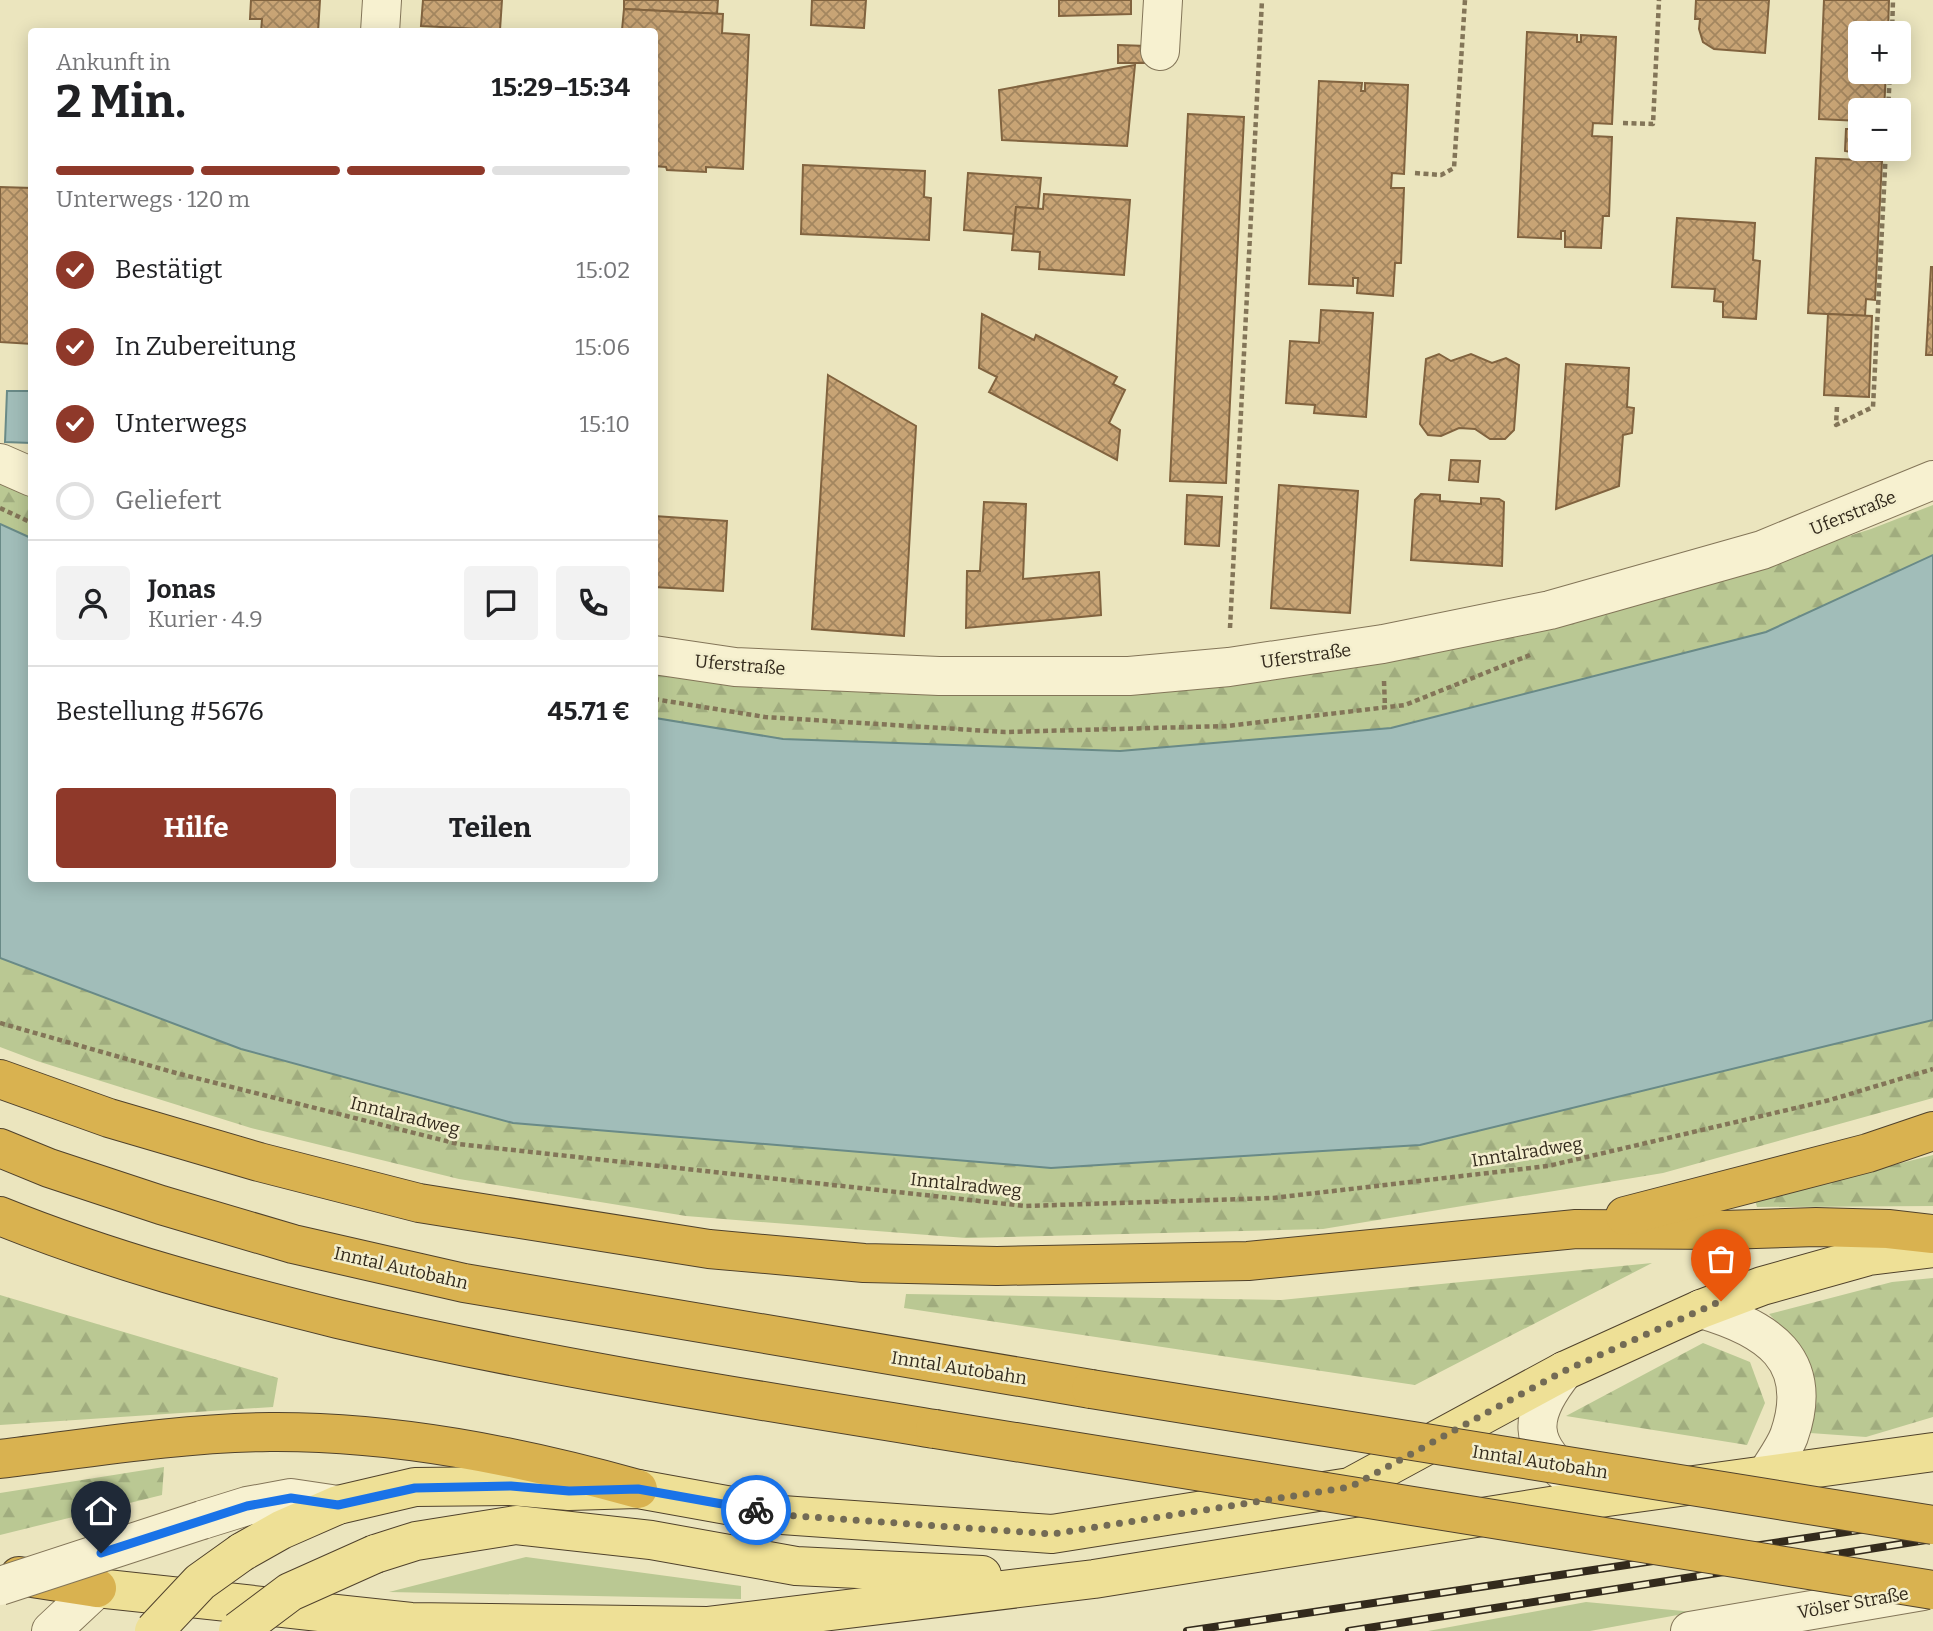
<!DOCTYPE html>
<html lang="de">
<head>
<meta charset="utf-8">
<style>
  :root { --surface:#fff; --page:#f2f2f2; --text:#202124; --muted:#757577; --line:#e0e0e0; --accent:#8f392a }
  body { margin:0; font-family:Bitter,serif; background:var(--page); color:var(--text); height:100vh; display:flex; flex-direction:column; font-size:26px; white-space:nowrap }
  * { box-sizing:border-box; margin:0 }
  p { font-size:23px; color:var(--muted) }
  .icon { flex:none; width:38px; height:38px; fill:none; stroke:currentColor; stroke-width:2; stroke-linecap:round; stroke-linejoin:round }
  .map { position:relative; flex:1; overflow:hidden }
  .drawer { position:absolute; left:28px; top:28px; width:630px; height:854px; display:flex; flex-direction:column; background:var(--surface); border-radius:7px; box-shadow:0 4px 18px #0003 }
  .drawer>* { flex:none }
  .tools { position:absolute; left:1848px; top:21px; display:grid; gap:14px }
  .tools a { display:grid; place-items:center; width:63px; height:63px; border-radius:7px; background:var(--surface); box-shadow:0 4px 18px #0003; font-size:35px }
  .pin { position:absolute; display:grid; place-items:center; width:60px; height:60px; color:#fff; margin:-72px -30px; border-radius:50% 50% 50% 0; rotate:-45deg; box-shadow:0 0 7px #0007 }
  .pin .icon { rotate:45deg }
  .courier { position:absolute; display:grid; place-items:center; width:70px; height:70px; margin:-35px; border:5px solid #1a73e8; border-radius:50%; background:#fff; color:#222; box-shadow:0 2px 9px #0007 }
  .headline em { font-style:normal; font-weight:700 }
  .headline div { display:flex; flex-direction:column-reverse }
  .headline { display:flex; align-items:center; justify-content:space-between; height:119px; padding:0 28px }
  h1 { font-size:46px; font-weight:700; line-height:52px }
  .bar { display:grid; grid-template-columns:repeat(4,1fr); gap:10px 7px; align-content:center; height:84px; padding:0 28px }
  .bar i { height:9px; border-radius:5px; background:var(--line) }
  .bar .current { background:var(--accent) }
  .bar p { grid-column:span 4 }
  .line { display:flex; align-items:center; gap:18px; padding:0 28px; border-top:2px solid var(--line) }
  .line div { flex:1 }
  .round { display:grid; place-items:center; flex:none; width:74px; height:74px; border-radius:7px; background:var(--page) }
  ol { padding:0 28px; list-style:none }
  li { display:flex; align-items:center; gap:21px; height:77px }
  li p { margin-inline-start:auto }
  li .icon { padding:7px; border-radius:50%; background:var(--accent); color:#fff; stroke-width:4 }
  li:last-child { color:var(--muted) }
  li i { width:38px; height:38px; border:4px solid var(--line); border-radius:50% }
  .primary-button { display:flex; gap:14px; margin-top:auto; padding:14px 28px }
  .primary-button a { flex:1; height:80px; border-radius:7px; background:var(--accent); color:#fff; font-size:28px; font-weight:700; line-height:80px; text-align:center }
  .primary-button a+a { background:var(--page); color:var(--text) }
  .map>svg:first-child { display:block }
</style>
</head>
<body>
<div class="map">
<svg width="1933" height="1631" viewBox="0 0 1933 1631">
  <defs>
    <pattern id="forest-firs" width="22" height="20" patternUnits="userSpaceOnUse" patternTransform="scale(1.75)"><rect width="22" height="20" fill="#bac893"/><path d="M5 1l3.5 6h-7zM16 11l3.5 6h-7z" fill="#a0ac7e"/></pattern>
    <pattern id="building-cross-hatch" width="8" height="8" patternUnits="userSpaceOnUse" patternTransform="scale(1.75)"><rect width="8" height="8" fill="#c8a475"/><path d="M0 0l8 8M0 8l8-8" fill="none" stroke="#a3865f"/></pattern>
  </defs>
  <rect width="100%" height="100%" fill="#ebe5be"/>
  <!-- grass -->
  <g fill="#bac893">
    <path d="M526,1557L741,1586V1599L389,1592Z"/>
    <path d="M1586,1602L1694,1612L1590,1631H1428Z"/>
  </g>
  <!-- forest -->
  <g fill="url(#forest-firs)">
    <path d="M0,480L31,494V538L0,524Z"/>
    <path d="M1933,505V555L1766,632L1391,728L1120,751L783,739L655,718L654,674L922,694L1670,593L1871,529Z"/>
    <path d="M0,958L241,1049L513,1123L1051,1168L1420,1145L1933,1020V1098L1663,1173L1323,1229L966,1238L686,1216L459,1179L251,1128L37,1061L0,1047Z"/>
    <path d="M1933,1155V1206L1757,1207L1755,1200Z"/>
    <path d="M1652,1263L1415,1385L904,1308L906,1294L1281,1300Z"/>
    <path d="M1933,1278V1417L1866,1437L1810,1433L1813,1389L1802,1348L1769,1314L1892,1282Z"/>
    <path d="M0,1295L278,1378L273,1407L0,1425Z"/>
    <path d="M1703,1343L1750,1362L1765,1403L1747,1445L1566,1416Z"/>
    <path d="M164,1467L162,1495L0,1535V1493Z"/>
  </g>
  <!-- water -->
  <g fill="#a1bdb9" stroke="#698a87" stroke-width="2">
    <path d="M7,391H31V443L5,442Z"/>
    <path d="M0,524L31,538L32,878H654L655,718L783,739L1120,751L1391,728L1766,632L1933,555V1020L1420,1145L1051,1168L513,1123L241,1049L0,958Z"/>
  </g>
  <!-- building -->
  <g fill="url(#building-cross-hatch)" stroke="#81633f" stroke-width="2">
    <path d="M251,0H320L318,32H261L262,19H250Z"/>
    <path d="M423,0H502L500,30L421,26Z"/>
    <path d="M624,0H718L717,14L624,9Z"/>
    <path d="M812,0H866L864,28L811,25Z"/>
    <path d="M1059,0H1131V14L1059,16Z"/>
    <path d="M1696,0H1769L1765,53L1714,49L1703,42L1699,29L1700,19H1695Z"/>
    <path d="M1824,0H1889L1888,33H1860V72H1886L1884,110H1860V121L1819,119Z"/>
    <path d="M624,9L723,14L722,33L749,35L743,169L706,167V172L667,170L666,167L654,166V32H613L622,30Z"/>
    <path d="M1527,32L1577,35V42H1581V35L1616,37L1612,124L1593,123L1592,136L1612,137L1609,216H1603L1601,248L1565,247V231H1561V239L1518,237Z"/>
    <path d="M1118,45L1147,46V63H1118Z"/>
    <path d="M1135,65L1127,146L1002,140L999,90Z"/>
    <path d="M1319,81L1362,83L1361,91H1365V83L1408,85L1404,174L1392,173L1391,188H1404L1401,263H1395L1393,296L1357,293L1358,278H1353V286L1309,284Z"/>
    <path d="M1188,114L1244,117L1226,483L1170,481Z"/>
    <path d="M1853,121H1860V149H1883L1882,161L1851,160V152L1845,151L1846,129H1853Z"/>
    <path d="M1816,158L1882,161L1875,300L1866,299L1865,316L1808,313Z"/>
    <path d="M803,165L925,171L924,197L931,198L929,240L801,234Z"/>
    <path d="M968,173L1041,178L1038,209L1016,207L1014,234L964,230Z"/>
    <path d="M0,187L32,188V344L0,342Z"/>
    <path d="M1044,194L1130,200L1124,275L1039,269L1040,252L1012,250L1016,207L1043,209Z"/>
    <path d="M1677,218L1755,223L1753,260L1760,261L1756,319L1723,317V302L1714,301L1715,289L1672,287Z"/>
    <path d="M1931,267H1933V355H1926Z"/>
    <path d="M1321,310L1373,313L1366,417L1314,413L1315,405L1286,403L1290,341L1319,343Z"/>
    <path d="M982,314L1034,340L1036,335L1117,377L1113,384L1125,390L1109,423L1120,430L1117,460L989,392L997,377L979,368Z"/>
    <path d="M1828,314L1872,316L1869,397L1824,395Z"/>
    <path d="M1439,354L1451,361L1471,354L1492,363L1506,358L1519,365L1514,430L1505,439H1490L1475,429L1459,428L1441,436L1428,435L1420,424L1426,359Z"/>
    <path d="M1566,364L1629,368L1627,407L1634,408L1632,433L1623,435L1619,486L1556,509Z"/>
    <path d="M828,375L916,426L904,636L812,629Z"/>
    <path d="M1451,460L1480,461L1478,482L1449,480Z"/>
    <path d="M1279,485L1358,491L1350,613L1271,608Z"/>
    <path d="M1421,494L1440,495V501L1481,504V498L1499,499L1504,502L1502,566L1411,560L1415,500Z"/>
    <path d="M1187,495L1222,497L1219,546L1185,544Z"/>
    <path d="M984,502L1026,504L1023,579L1099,572L1101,615L966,628L967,571H980Z"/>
    <path d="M654,516L727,521L723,591L654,587Z"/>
  </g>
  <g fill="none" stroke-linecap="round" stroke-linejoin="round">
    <defs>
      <g id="minor">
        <path d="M380,32L382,0"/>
        <path d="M1160,51L1163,0"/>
        <path d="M0,463L32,477"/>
        <path d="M654,655L735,667L939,676H1129L1229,667L1383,644L1550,610L1762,550L1933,480"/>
        <path d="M1701,1309C1767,1328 1816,1359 1789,1436C1784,1449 1774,1462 1767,1474"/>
        <path d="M1564,1371C1528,1416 1526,1444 1574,1480"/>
        <path d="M202,1520L247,1506L291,1498L338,1505"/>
        <path d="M51,1631L97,1588"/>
        <path d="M1690,1631L1923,1591"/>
      </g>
      <g id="major">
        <path d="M242,1552L281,1530L338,1505L415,1487L511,1486L569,1491L638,1489L782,1515L1052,1534L1350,1487L1564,1371L1701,1309L1762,1286L1869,1256L1933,1248"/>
        <path d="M375,1554L416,1541L516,1525L651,1540L796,1566L982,1575"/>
        <path d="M97,1588L411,1622L707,1626L1094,1579L1607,1497L1933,1452"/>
      </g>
      <g id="highway">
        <path d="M0,1079L109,1118L259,1162L419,1203L709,1249L864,1263L997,1266L1248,1261L1576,1229L1723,1230L1816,1227L1888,1229L1933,1234"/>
        <path d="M0,1148L49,1168L161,1205L293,1244L464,1283L1091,1389"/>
        <path d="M0,1216C109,1260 224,1291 338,1319C535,1365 736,1397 935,1429"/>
        <path d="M1625,1216L1868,1153L1933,1131"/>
        <path d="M0,1459C89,1448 180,1433 270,1432C394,1431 519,1456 638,1489"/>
        <path d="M19,1576L97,1588"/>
      </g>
    </defs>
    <!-- minor casing -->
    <use href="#minor" stroke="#837558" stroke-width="40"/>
    <!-- major casing -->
    <use href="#major" stroke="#50422c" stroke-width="40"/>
    <!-- highway casing -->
    <use href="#highway" stroke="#50422c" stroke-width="40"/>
    <!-- path -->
    <g stroke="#837558" stroke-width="4.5" stroke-dasharray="5 3.5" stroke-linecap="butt">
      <path d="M1892,33L1893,0"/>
      <path d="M1888,110L1890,72"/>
      <path d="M1623,123L1653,124L1659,0"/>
      <path d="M1415,173L1441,175L1454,168L1465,0"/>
      <path d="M1837,407L1836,425L1873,407L1886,149"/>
      <path d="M0,508L32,523"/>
      <path d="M1230,628L1262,0"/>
      <path d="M1384,681L1385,708"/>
      <path d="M654,699L765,717L1005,732L1227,726L1405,705L1530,655"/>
      <path d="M0,1023L176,1073L458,1144L1025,1206L1273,1198L1548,1166L1830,1100L1933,1069"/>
    </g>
    <!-- minor -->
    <use href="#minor" stroke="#f7f1d0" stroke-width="38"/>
    <!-- major -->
    <use href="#major" stroke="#eee096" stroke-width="38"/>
    <!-- highway -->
    <use href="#highway" stroke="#d9b250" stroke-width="38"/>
    <defs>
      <g id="rail">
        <path d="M1187,1631L1933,1519"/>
        <path d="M1349,1631L1933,1539"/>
      </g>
    </defs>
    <!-- rail casing -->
    <use href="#rail" stroke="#332a1c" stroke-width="8"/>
    <!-- rail -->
    <use href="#rail" stroke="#f3eecd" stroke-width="5" stroke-dasharray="16" stroke-linecap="butt"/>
    <defs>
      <path id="minor-bridge" d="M0,1586L202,1520"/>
      <g id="major-bridge">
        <path d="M154,1631L200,1582L242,1552"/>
        <path d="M238,1631L290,1592L375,1554"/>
      </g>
      <g id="highway-bridge">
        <path d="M1091,1389L1933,1525"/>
        <path d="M935,1429L1933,1590"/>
      </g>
    </defs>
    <!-- minor-bridge casing -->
    <use href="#minor-bridge" stroke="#837558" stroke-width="40" stroke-linecap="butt"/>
    <!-- major-bridge casing -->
    <use href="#major-bridge" stroke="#50422c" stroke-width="40" stroke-linecap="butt"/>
    <!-- highway-bridge casing -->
    <use href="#highway-bridge" stroke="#50422c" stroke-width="40" stroke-linecap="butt"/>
    <!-- minor-bridge -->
    <use href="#minor-bridge" stroke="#f7f1d0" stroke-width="38"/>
    <!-- major-bridge -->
    <use href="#major-bridge" stroke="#eee096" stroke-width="38"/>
    <!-- highway-bridge -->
    <use href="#highway-bridge" stroke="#d9b250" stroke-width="38"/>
  </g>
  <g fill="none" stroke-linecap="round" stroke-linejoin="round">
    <!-- done -->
    <path stroke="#736b55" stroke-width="7" stroke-dasharray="0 12.6" d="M756,1510L782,1515L1052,1534L1350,1487L1564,1371L1721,1301"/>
    <!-- route -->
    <path stroke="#1a73e8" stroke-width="9" d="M101,1553L247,1506L291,1498L338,1505L415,1488L511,1486L569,1491L638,1489L756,1510"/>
  </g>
  <g text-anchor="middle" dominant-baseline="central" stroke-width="5" stroke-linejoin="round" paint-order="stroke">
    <!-- street labels -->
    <g font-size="18" fill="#332a1c" stroke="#f3eecd">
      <text transform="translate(1853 513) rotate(-22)">Uferstraße</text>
      <text transform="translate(1306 656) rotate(-8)">Uferstraße</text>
      <text transform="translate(740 665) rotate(5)">Uferstraße</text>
      <text transform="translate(405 1116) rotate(14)">Inntalradweg</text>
      <text transform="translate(1527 1152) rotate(-9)">Inntalradweg</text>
      <text transform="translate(966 1185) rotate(6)">Inntalradweg</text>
      <text transform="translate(401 1268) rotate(13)">Inntal Autobahn</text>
      <text transform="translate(959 1368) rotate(9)">Inntal Autobahn</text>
      <text transform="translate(1540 1462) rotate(9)">Inntal Autobahn</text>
      <text transform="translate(1853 1603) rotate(-10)">Völser Straße</text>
    </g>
  </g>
</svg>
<div class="tools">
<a>+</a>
<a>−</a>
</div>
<div class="pin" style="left:1721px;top:1301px;background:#ea580c"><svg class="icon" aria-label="bag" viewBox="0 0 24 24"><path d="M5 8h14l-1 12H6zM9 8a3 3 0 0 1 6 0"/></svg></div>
<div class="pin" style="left:101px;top:1553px;background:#1f2937"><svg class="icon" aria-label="home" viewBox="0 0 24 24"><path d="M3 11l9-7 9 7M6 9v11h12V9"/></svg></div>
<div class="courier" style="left:756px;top:1510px"><svg class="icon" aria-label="bike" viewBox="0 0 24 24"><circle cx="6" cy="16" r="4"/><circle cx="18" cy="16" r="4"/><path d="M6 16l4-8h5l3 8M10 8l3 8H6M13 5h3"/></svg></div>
<section class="drawer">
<div class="headline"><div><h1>2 Min.</h1><p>Ankunft in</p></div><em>15:29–15:34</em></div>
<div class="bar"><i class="current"></i><i class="current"></i><i class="current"></i><i></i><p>Unterwegs · 120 m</p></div>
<ol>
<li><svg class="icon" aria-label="check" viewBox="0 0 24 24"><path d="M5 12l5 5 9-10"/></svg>Bestätigt<p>15:02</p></li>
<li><svg class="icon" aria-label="check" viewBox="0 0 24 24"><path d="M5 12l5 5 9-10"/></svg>In Zubereitung<p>15:06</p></li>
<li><svg class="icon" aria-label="check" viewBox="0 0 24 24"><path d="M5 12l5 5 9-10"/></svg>Unterwegs<p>15:10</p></li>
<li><i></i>Geliefert</li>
</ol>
<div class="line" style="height:126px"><a class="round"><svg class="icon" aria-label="person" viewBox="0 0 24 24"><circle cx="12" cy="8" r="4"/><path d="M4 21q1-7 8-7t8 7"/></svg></a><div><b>Jonas</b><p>Kurier · 4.9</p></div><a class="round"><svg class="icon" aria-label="chat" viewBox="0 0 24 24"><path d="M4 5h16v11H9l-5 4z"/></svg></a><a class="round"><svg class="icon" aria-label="phone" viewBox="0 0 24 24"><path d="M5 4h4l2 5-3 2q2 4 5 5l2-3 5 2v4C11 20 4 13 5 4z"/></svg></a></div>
<div class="line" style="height:91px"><div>Bestellung #5676</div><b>45.71 €</b></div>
<div class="primary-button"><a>Hilfe</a><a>Teilen</a></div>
</section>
</div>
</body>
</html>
